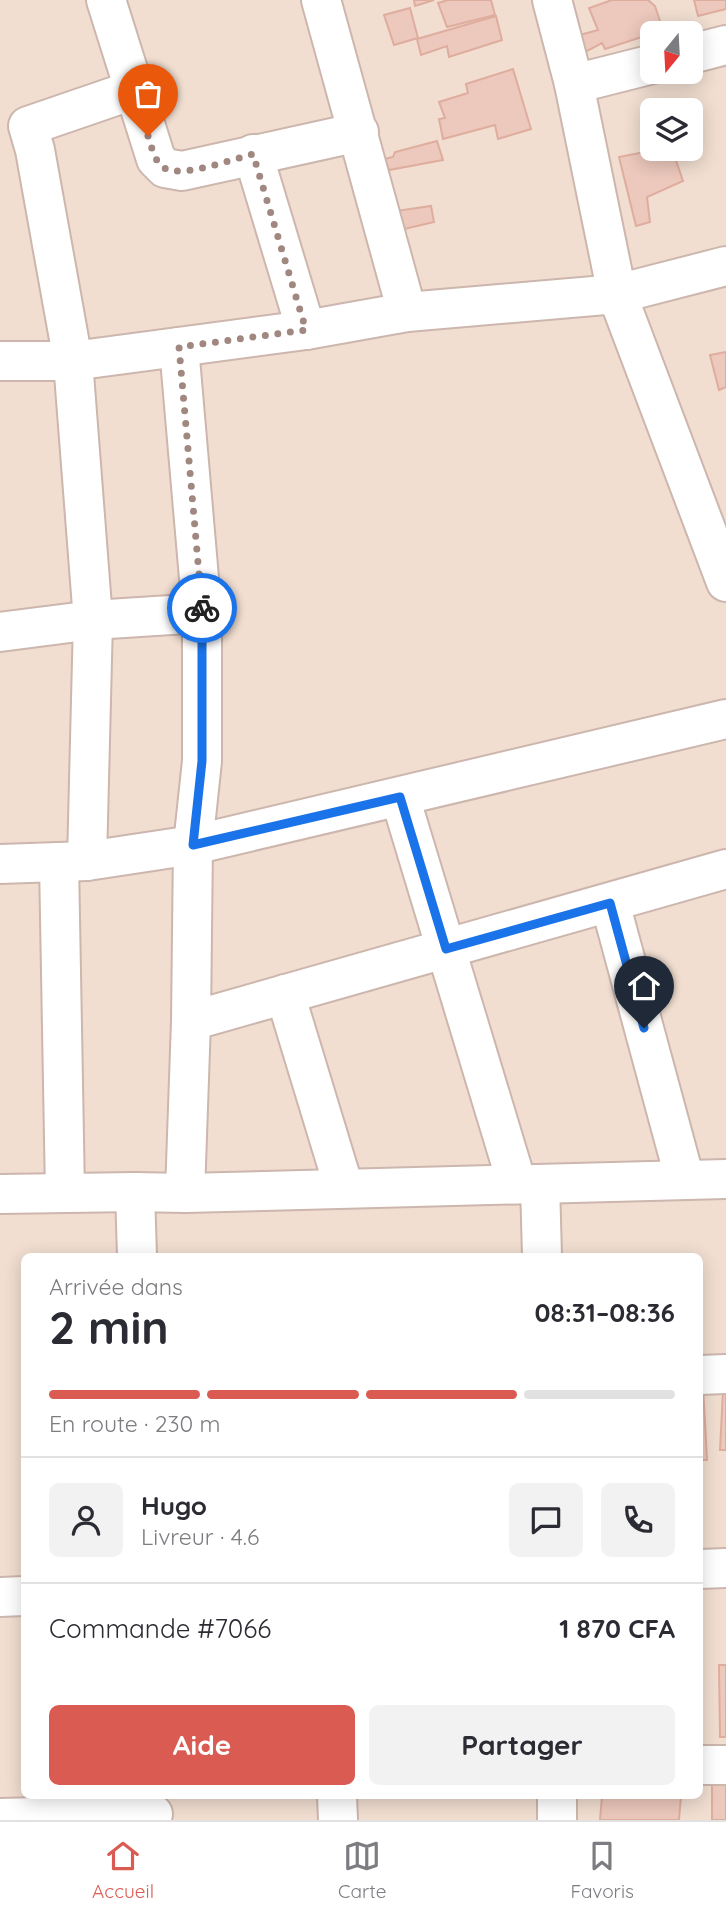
<!DOCTYPE html>
<html lang="fr">
<head>
<meta charset="utf-8">
<style>
  :root { --surface:#fff; --page:#f2f2f3; --text:#2b2b33; --muted:#7c7c81; --line:#e1e1e2; --accent:#da5b51 }
  body { margin:0; font-family:Quicksand,sans-serif; background:var(--page); color:var(--text); height:100vh; display:flex; flex-direction:column; font-size:26px; white-space:nowrap }
  * { box-sizing:border-box; margin:0 }
  p { font-size:23px; color:var(--muted) }
  .icon { flex:none; width:38px; height:38px; fill:none; stroke:currentColor; stroke-width:2; stroke-linecap:round; stroke-linejoin:round }
  .map { position:relative; flex:1; overflow:hidden }
  .side { position:absolute; left:21px; top:1253px; width:682px; height:546px; display:flex; flex-direction:column; background:var(--surface); border-radius:10px; box-shadow:0 4px 18px #0003 }
  .side>* { flex:none }
  .needle { width:46px; rotate:198deg }
  .tools { position:absolute; left:640px; top:21px; display:grid; gap:14px }
  .tools a { display:grid; place-items:center; width:63px; height:63px; border-radius:10px; background:var(--surface); box-shadow:0 4px 18px #0003; font-size:35px }
  .pin { position:absolute; display:grid; place-items:center; width:60px; height:60px; color:#fff; margin:-72px -30px; border-radius:50% 50% 50% 0; rotate:-45deg; box-shadow:0 0 7px #0007 }
  .pin .icon { rotate:45deg }
  .courier { position:absolute; display:grid; place-items:center; width:70px; height:70px; margin:-35px; border:5px solid #1a73e8; border-radius:50%; background:#fff; color:#222; box-shadow:0 2px 9px #0007 }
  .headline em { font-style:normal; font-weight:700 }
  .headline div { display:flex; flex-direction:column-reverse }
  .headline { display:flex; align-items:center; justify-content:space-between; height:119px; padding:0 28px }
  h1 { font-size:46px; font-weight:700; line-height:52px }
  .bar { display:grid; grid-template-columns:repeat(4,1fr); gap:10px 7px; align-content:center; height:84px; padding:0 28px }
  .bar i { height:9px; border-radius:5px; background:var(--line) }
  .bar .selected { background:var(--accent) }
  .bar p { grid-column:span 4 }
  .line { display:flex; align-items:center; gap:18px; padding:0 28px; border-top:2px solid var(--line) }
  .line div { flex:1 }
  .round { display:grid; place-items:center; flex:none; width:74px; height:74px; border-radius:10px; background:var(--page) }
  .button { display:flex; gap:14px; margin-top:auto; padding:14px 28px }
  .button a { flex:1; height:80px; border-radius:10px; background:var(--accent); color:#fff; font-size:28px; font-weight:700; line-height:80px; text-align:center }
  .button a+a { background:var(--page); color:var(--text) }
  .menu { display:flex; justify-content:space-around; align-items:center; height:98px; border-top:2px solid var(--line); background:var(--surface); font-size:19px; color:var(--muted) }
  .menu a { display:grid; justify-items:center; gap:4px }
  .menu .selected { color:var(--accent) }
  .map>svg:first-child { display:block }
</style>
</head>
<body>
<div class="map">
<svg width="726" height="1820" viewBox="0 0 726 1820">
  <rect width="100%" height="100%" fill="#faede2"/>
  <!-- residential -->
  <path fill="#f1ded1" fill-rule="evenodd" d="M0,0H726V1820H0ZM653,33H691V72H653ZM653,110H691V149H653ZM24,1256H700V1796H24Z"/>
  <!-- building -->
  <g fill="#edc8bc" stroke="#dead9e" stroke-width="2">
    <path d="M414,0H434L415,6Z"/>
    <path d="M448,0H491L495,15L447,27L438,3Z"/>
    <path d="M612,0H648L655,6L663,30L605,49L602,43L585,52L580,35L598,30L589,8Z"/>
    <path d="M694,0H726V9L698,16Z"/>
    <path d="M410,8L418,38L394,45L384,15Z"/>
    <path d="M496,16L502,40L449,57L447,46L421,55L417,39Z"/>
    <path d="M513,69L531,129L498,139L495,125L443,139L439,119L445,118L439,102L468,93L466,84Z"/>
    <path d="M437,141L443,160L389,170L384,159L393,157L395,152Z"/>
    <path d="M660,149H672L683,181L647,197L650,222L636,226L619,157Z"/>
    <path d="M431,206L434,222L400,230L396,211Z"/>
    <path d="M726,352V387L719,390L710,355Z"/>
    <path d="M700,1386H703L707,1460H700Z"/>
    <path d="M723,1390H726V1450H720Z"/>
    <path d="M719,1665H726V1737H720Z"/>
    <rect x="712" y="1777" width="14" height="43"/>
    <path d="M602,1796H681L679,1820H600Z"/>
  </g>
  <g fill="none" stroke-linecap="round" stroke-linejoin="round">
    <defs>
      <g id="minor">
        <path d="M106,0L156,159L165,168L182,171L359,132"/>
        <path d="M321,0L407,312"/>
        <path d="M552,0L574,84L617,294L726,582"/>
        <path d="M691,54L726,45"/>
        <path d="M574,84L653,64"/>
        <path d="M253,154L306,330"/>
        <path d="M179,347L202,613V761L193,845L191,1021L185,1193"/>
        <path d="M0,361H73L306,330L407,312L617,294L726,266"/>
        <path d="M0,632L93,620L202,613"/>
        <path d="M400,797L517,1184"/>
        <path d="M87,861L93,620L73,361L35,150L28,126L133,90"/>
        <path d="M59,862L65,1193"/>
        <path d="M0,864L87,861L193,845L726,719"/>
        <path d="M610,903L685,1180"/>
        <path d="M285,994L344,1188"/>
        <path d="M191,1021L726,869"/>
        <path d="M540,1184L542,1256"/>
        <path d="M135,1192L137,1256"/>
        <path d="M0,1194L135,1192L185,1193L726,1179"/>
        <path d="M700,1375L726,1374"/>
        <path d="M700,1569L726,1568"/>
        <path d="M0,1597L24,1596"/>
        <path d="M700,1765H726"/>
        <path d="M337,1796L338,1820"/>
        <path d="M557,1796V1820"/>
        <path d="M0,1818L153,1814"/>
      </g>
    </defs>
    <!-- minor casing -->
    <use href="#minor" stroke="#ccb6ad" stroke-width="42"/>
    <!-- minor -->
    <use href="#minor" stroke="#fff" stroke-width="38"/>
  </g>
  <g fill="none" stroke-linecap="round" stroke-linejoin="round">
    <!-- done -->
    <path stroke="#a08880" stroke-width="7" stroke-dasharray="0 12.6" d="M148,136C152,147 154,163 166,169C185,177 233,159 253,154L306,330L179,347L202,608"/>
    <!-- route -->
    <path stroke="#1a73e8" stroke-width="9" d="M202,608V761L193,845L400,797L446,949L610,903L644,1028"/>
  </g>
</svg>
<div class="tools">
<a><svg class="needle" viewBox="-14 -14 28 28"><path d="M0-13l5 13h-10z" fill="#e53935"/><path d="M0 13l5-13h-10z" fill="#7c7c81"/></svg></a>
<a><svg class="icon" aria-label="layers" viewBox="0 0 24 24"><path d="M12 4l9 5-9 5-9-5zM3 14l9 5 9-5"/></svg></a>
</div>
<div class="pin" style="left:148px;top:136px;background:#ea580c"><svg class="icon" aria-label="bag" viewBox="0 0 24 24"><path d="M5 8h14l-1 12H6zM9 8a3 3 0 0 1 6 0"/></svg></div>
<div class="pin" style="left:644px;top:1028px;background:#1f2937"><svg class="icon" aria-label="home" viewBox="0 0 24 24"><path d="M3 11l9-7 9 7M6 9v11h12V9"/></svg></div>
<div class="courier" style="left:202px;top:608px"><svg class="icon" aria-label="bike" viewBox="0 0 24 24"><circle cx="6" cy="16" r="4"/><circle cx="18" cy="16" r="4"/><path d="M6 16l4-8h5l3 8M10 8l3 8H6M13 5h3"/></svg></div>
<section class="side">
<div class="headline"><div><h1>2 min</h1><p>Arrivée dans</p></div><em>08:31–08:36</em></div>
<div class="bar"><i class="selected"></i><i class="selected"></i><i class="selected"></i><i></i><p>En route · 230 m</p></div>
<div class="line" style="height:126px"><a class="round"><svg class="icon" aria-label="person" viewBox="0 0 24 24"><circle cx="12" cy="8" r="4"/><path d="M4 21q1-7 8-7t8 7"/></svg></a><div><b>Hugo</b><p>Livreur · 4.6</p></div><a class="round"><svg class="icon" aria-label="chat" viewBox="0 0 24 24"><path d="M4 5h16v11H9l-5 4z"/></svg></a><a class="round"><svg class="icon" aria-label="phone" viewBox="0 0 24 24"><path d="M5 4h4l2 5-3 2q2 4 5 5l2-3 5 2v4C11 20 4 13 5 4z"/></svg></a></div>
<div class="line" style="height:91px"><div>Commande #7066</div><b>1 870 CFA</b></div>
<div class="button"><a>Aide</a><a>Partager</a></div>
</section>
</div>
<nav class="menu">
<a class="selected"><svg class="icon" aria-label="home" viewBox="0 0 24 24"><path d="M3 11l9-7 9 7M6 9v11h12V9"/></svg>Accueil</a>
<a><svg class="icon" aria-label="map" viewBox="0 0 24 24"><path d="M3 6l6-2 6 2 6-2v14l-6 2-6-2-6 2zM9 4v14M15 6v14"/></svg>Carte</a>
<a><svg class="icon" aria-label="saved" viewBox="0 0 24 24"><path d="M7 4h10v16l-5-4-5 4z"/></svg>Favoris</a>
</nav>
</body>
</html>
